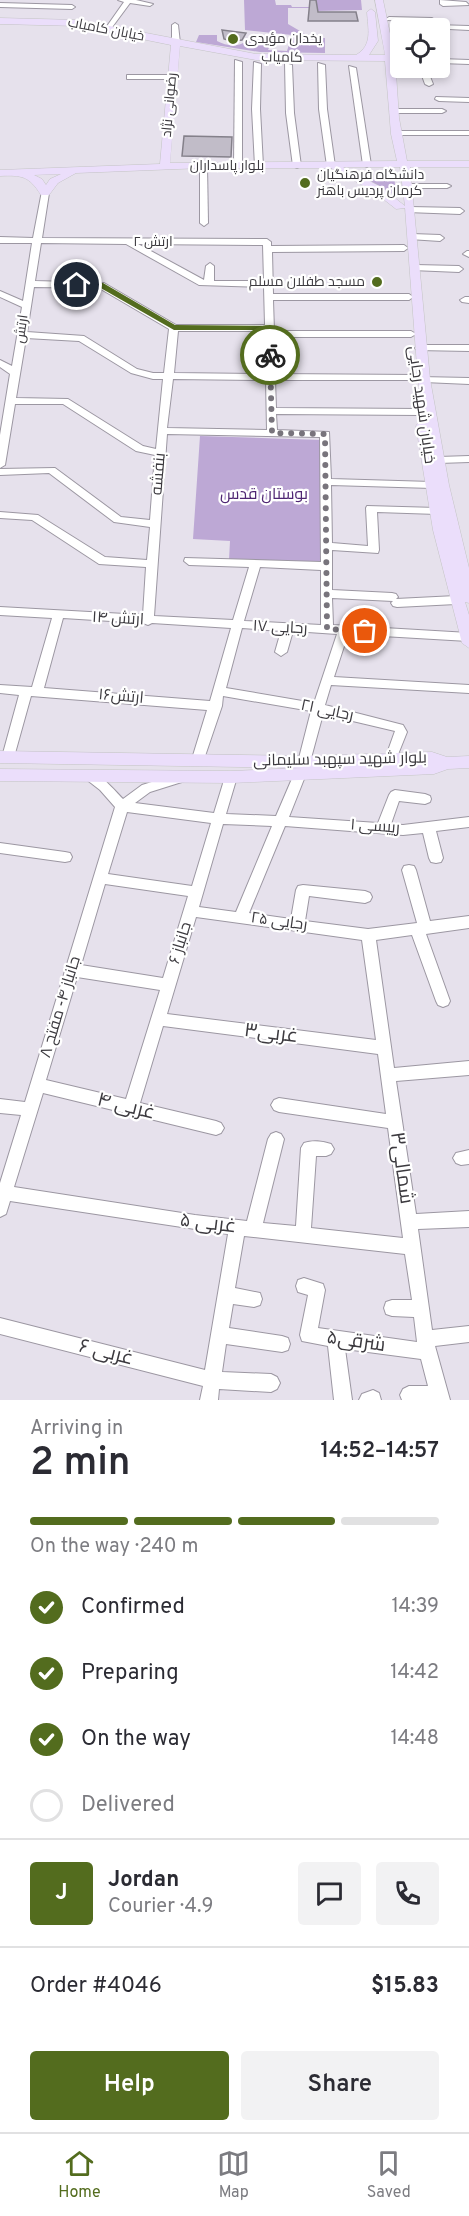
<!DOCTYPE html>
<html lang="en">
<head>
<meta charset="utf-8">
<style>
  :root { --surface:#fff; --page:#f2f2f3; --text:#2b2b33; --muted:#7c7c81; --line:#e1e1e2; --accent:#536c1e }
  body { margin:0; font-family:Overpass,Cairo,sans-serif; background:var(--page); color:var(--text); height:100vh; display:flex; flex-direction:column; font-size:22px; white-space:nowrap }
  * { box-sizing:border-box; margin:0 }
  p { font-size:20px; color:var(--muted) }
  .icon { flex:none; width:33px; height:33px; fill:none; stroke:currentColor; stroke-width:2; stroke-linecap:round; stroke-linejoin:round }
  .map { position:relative; height:1400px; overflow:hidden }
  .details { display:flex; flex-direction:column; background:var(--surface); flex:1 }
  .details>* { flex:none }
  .buttons { position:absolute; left:390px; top:18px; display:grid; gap:12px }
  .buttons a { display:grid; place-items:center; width:60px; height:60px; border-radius:6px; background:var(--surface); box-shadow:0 3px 9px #0003; font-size:30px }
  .pin { position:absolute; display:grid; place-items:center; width:51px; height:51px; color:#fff; margin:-26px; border:3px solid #fff; border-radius:50%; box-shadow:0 2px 6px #0007 }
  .courier { position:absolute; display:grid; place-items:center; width:60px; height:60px; margin:-30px; border:4px solid #536c1e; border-radius:50%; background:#fff; color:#222; box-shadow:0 2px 8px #0007 }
  .summary em { font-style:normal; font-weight:600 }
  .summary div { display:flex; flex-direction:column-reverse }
  .summary { display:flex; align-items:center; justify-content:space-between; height:102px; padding:0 30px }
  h1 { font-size:39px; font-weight:600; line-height:45px }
  .bar { display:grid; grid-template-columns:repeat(4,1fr); gap:9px 6px; align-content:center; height:72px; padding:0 30px }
  .bar i { height:8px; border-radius:4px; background:var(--line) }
  .bar .selected { background:var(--accent) }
  .bar p { grid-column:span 4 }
  .line { display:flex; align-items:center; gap:15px; padding:0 30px; border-top:2px solid var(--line) }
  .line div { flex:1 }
  .round { display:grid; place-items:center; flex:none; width:63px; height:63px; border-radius:6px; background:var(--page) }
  ol { padding:0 30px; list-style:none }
  li { display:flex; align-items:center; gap:18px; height:66px }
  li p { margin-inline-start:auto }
  li .icon { padding:6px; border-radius:50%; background:var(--accent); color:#fff; stroke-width:4 }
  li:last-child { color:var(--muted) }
  li i { width:33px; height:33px; border:3px solid var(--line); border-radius:50% }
  .primary-button { display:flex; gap:12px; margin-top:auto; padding:12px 30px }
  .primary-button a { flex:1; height:69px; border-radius:6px; background:var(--accent); color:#fff; font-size:24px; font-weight:600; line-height:69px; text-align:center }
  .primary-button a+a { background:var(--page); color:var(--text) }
  .menu { display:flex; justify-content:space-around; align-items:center; height:84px; border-top:2px solid var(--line); background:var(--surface); font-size:16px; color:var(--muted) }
  .menu a { display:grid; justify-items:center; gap:3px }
  .menu .selected { color:var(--accent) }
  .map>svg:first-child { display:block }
</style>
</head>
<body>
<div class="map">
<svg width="469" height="1400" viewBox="0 0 469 1400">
  <rect width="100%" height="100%" fill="#e6e1ec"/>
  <!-- green -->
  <g fill="#bda8d5">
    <path d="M244,0H275L276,5H291L292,7H316V0H361L362,10L315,11L314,8H288V24L312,38H325V53L260,52L196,42L199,35H217V41C228,47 241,47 249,39L272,41L268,50L287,51L292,35L245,30Z"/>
    <path d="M354,173L394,174L396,196Z"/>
    <path d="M200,436L321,440L323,566L229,560L230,541L193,539Z"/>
  </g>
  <!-- building -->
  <g fill="#c1bcc8" stroke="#84808a" stroke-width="1.5">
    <path d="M310,0H316L318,12H356L358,21H308Z"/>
    <path d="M222,30L246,33L242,40L231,41L224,39Z"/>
    <path d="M184,136L232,137L231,157L182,156Z"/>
  </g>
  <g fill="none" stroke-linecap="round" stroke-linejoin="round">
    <defs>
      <g id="minor">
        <path d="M118,0H136L153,4L150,6L130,3L110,30H106L105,29L124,2Z"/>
        <path d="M440,0L466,2L469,5L443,6L440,4Z"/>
        <path d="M0,3L72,5L75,7L72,9L0,7Z"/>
        <path d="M389,17L432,18L435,20V25L469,26V30L429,28L428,22L387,20L386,19Z"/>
        <path d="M175,23L178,25L180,43L176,45L172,43V25Z"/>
        <path d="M440,59L469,60V64L440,63Z"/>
        <path d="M235,60L242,62V165L238,167L234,165Z"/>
        <path d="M254,62L261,64L260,109L263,166L259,168L255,166L252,109Z"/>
        <path d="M285,63L292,65L294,113L301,166L297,168L293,166L286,113Z"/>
        <path d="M318,63L325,65L327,109L335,166L331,168L327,166L319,109Z"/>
        <path d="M349,66L356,68L371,165L367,167L363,165Z"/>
        <path d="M428,68H436L429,74L433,84L429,86L425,84L421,73Z"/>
        <path d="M127,75H172L176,77L172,79H127Z"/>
        <path d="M436,97L469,98V102L439,101L435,99Z"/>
        <path d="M391,109H442L446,111L442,113H394L390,111Z"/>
        <path d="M394,131H469V135H397L393,133Z"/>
        <path d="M200,163L207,165L208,223L204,226L200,223Z"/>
        <path d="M406,184H447L451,186L447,188H409L405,186Z"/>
        <path d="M42,191L49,193L42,238L267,239L271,242V246L404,245L408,248L404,251L272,252L273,294H409L413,297L409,300H273L274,331H411L416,334L411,337H274L275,374L416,375L420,377L469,378V384L424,382L420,380H275L276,408L420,409L425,412L420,415L276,414L277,430L329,432L331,479L432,482L437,485L432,488L331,485L332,543L368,546L366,508L367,506L437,508L442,511L437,514L377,512L379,550L378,553L332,550V590L392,593L396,594L398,597L396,599L456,596L462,600L456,604L397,607L393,606L391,603L393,601L332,598L333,625L469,633L468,641L348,634L334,677L469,685V693L331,685L325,705L403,725L407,732L395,762H387L385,759L395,731L323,714L310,762L308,765H300L298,762L311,711L223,696L222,706L203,762L201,765H193L191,762L207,710L31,696L14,757L12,760H4L2,757L19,695L0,693V685L32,687L52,618L0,615V607L143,615L146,567L99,564L32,520L0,518V512L38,515L105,557L147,560L150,527L114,522L49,473L0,475V469L55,468L121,517L150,520L155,455L136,451L63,404H15L5,465L0,468V435L10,374L0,367V360L12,366L22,307L0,297V291L23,301L32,243H0V237L33,238ZM41,243L126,244L199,285L264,287L265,325H176L104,283L35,281ZM138,244L263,245L264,281H214V266L210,263L206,266L204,280ZM34,287L99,288L169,329L164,373H153L137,369L84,336L27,332ZM178,331H265L266,374L174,373ZM26,338L79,341L131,373L153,379H163L156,449L143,446L68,399L16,398ZM173,379L266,380L267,430L167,428ZM167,434L320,437L321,562L185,558L184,561L189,565L249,567L233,620L154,616ZM260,567L321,570V625L244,621ZM63,618L143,623L148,625L152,623L231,628L210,701L44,688ZM242,628L281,631L275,652L281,656L287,652L293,631L337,634L314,703L226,688Z"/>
        <path d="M410,207L460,208L464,211L460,214L407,212L406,210Z"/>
        <path d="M412,234L440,235L444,238L440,241L409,239V235Z"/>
        <path d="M467,251H469V257L463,254Z"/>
        <path d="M415,265L459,266L463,269L459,272L412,270V266Z"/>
        <path d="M465,297H469V303L462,302L460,300Z"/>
        <path d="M420,345H469V351L417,350L415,348Z"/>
        <path d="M469,456V462L439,463L434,460L439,457Z"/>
        <path d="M300,769L304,771L306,774L289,817L378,823L389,795L391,792L395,790L425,794L430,796L431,799L430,802L425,804L399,801L391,824L403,825L469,817V827L436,831L443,858L441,862L436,863L431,862L429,858L423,833L403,835L285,826L249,913L291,919L296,890L298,886L303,885L365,891L370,893L372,897L370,901L365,903L309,896L305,921L368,929L417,923L402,870L404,866L409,865L414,866L416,870L430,921L469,916V928L426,934L450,1001L448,1005L443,1007L438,1005L436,1001L412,935L376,940L394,1068L469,1061V1075L396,1081L416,1214L469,1211V1227L418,1229L432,1330L469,1326V1342L435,1346L450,1400H402L400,1395L403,1389L409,1386H428L421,1359L345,1349L352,1400H334L328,1346L302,1341L300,1335L308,1295L298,1292L296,1286L298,1280L304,1278L323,1284L325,1290L318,1328L417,1342L414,1317L392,1316L386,1314L384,1308L386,1302L392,1300H412L405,1254L244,1236L235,1288L260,1293L262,1299L260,1305L254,1307L233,1304L229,1328L282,1336L288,1338L290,1344L288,1350L282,1352L226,1344L222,1372L271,1374L277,1377L280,1383L277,1389L271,1392L219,1389L218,1400H200L203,1386L0,1334V1318L205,1370L228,1234L10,1201L6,1214L0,1217V1183L21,1115L0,1113V1099L25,1102L115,807L100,790L82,776L84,773C98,769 113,789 123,799L142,785L181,773L185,775L187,778L185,781L150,792L135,803L214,813L225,777L227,774H235L237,777L226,814L276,816L294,774L296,771ZM127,812L211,823L192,886L108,874ZM223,824L272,826L236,912L199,907ZM105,884L188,896L163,978L81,965ZM196,917L362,940L376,1040L167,1014ZM77,977L160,990L126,1099L46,1080ZM163,1026L378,1054L386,1114L279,1098L274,1100L271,1105L274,1110L279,1112L388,1128L403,1238L311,1228L316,1156H326L331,1154L334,1149L331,1144C323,1141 312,1140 304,1143L301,1148L296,1226L263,1223L284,1139L281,1134L276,1132L271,1134L268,1139L247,1221L195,1215L14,1187L43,1093L216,1135L221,1133L224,1128L221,1123L216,1121L140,1103Z"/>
        <path d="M0,843L65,852L70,853L72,857L70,861L65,862L0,853Z"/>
        <path d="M469,1150V1164L461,1165L456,1163L453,1158L456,1153Z"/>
        <path d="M373,1390L379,1393L381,1400H359L362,1394Z"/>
      </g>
      <g id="major">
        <path d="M375,0H383L395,58L399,118L407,161H469V167H410L430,379L449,485L469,568V603L465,602L469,615V648L462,643L433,530L416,426L418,423H426L418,379L405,208L396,209L373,191L331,168H203L76,173L58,183L49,195H41C29,176 22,175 0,176V170L160,164L171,45L78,26L0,24V18L78,20L256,54L356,55C373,45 368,29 367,12L371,9L375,12L378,41L369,55H385ZM180,46L256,60L385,61L391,134L397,161L170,163ZM343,167H400L405,206L381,187ZM61,174L50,179L46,185L42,179L34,175Z"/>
        <path d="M0,751L304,756L432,752L447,757L469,756V768L448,769L434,774L231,783L0,781V769L231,771L301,768L0,763Z"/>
      </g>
    </defs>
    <!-- minor casing -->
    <use href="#minor" stroke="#9c97a2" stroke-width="2"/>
    <!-- major casing -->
    <use href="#major" stroke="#c4c4c5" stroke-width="1"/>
    <!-- minor -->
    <use href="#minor" fill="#fff" fill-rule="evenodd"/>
    <!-- major -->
    <use href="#major" fill="#ebdefb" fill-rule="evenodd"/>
  </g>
  <!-- route -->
  <path fill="#536c1e" d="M77,282L103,283L175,325L272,326L274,355L270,358L266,355V330H174L99,287L74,286Z"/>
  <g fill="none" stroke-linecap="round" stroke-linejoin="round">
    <!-- done -->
    <path stroke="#78747c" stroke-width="6" stroke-dasharray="0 10.8" d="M270,355L272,433L325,434L327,629L365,631"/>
  </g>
  <!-- markers -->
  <g fill="#536c1e" stroke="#fff" stroke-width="2">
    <circle cx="233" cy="39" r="6"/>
    <circle cx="305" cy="183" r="6"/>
    <circle cx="377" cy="282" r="6"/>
  </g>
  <g text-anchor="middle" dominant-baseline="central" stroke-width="4.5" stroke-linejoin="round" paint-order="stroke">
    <!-- far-street labels -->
    <g font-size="14" fill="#3c3a3f" stroke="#fff">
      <text transform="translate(106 30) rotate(11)">خیابان کامیاب</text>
      <text transform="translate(282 58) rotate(1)">کامیاب</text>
      <text transform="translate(170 105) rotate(-85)">رضوانی نژاد</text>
      <text x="227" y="166">بلوار پاسداران</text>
      <text x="153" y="242">ارتش ۲</text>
      <text transform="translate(22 329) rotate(-82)">ارتش</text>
    </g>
    <!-- far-poi labels -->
    <g font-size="14" fill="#3c3a3f" stroke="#fff" text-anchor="start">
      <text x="245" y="39">یخدان مؤیدی</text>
      <text x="317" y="175">دانشگاه فرهنگیان<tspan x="317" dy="16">کرمان پردیس باهنر</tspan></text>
      <text x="365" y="282" text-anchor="end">مسجد طفلان مسلم</text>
    </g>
    <!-- street labels -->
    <g font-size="16" fill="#3c3a3f" stroke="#fff">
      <text transform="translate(421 405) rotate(82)">خیابان شهید رجایی</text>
      <text transform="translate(159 474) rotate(-85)">بنفشه</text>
      <text transform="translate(118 619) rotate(3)">ارتش ۱۴</text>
      <text transform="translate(280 628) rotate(3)">رجایی ۱۷</text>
      <text transform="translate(121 697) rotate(5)">ارتش۱۶</text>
      <text transform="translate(327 711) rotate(12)">رجایی ۲۱</text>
      <text transform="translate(340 760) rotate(-1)">بلوار شهید سپهبد سلیمانی</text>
      <text transform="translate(375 827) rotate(4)">رییسی ۱</text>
      <text transform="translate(279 922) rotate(8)">رجایی ۲۵</text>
      <text transform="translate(181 943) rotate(-73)">جانباز ۶</text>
      <text transform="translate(61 1007) rotate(-73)">جانباز ۴- مفتح ۸</text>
    </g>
    <!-- park labels -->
    <g font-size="16" fill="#4e2572" stroke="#fff">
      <text x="264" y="495">بوستان قدس</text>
    </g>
    <!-- near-street labels -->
    <g font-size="20" fill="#3c3a3f" stroke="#fff">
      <text transform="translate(271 1034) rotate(7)">غربی۳</text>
      <text transform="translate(126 1107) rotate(14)">غربی ۴</text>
      <text transform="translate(401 1168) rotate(82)">شمالی۳</text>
      <text transform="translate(208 1224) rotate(7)">غربی ۵</text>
      <text transform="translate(356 1342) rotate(8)">شرقی۵</text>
      <text transform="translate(106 1353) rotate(14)">غربی ۶</text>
    </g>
  </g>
</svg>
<div class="buttons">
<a><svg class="icon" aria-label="locate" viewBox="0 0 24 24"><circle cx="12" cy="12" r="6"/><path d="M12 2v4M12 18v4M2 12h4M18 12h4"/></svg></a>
</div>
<div class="pin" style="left:365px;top:631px;background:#ea580c"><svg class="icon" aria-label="bag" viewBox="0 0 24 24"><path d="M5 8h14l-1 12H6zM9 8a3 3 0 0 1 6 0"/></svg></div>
<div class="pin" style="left:77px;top:285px;background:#1f2937"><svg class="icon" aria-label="home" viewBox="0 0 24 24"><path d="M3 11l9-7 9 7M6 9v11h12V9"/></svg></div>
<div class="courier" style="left:270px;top:355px"><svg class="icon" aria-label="bike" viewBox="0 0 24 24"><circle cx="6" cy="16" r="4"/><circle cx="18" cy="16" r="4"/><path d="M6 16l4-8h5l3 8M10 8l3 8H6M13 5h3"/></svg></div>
</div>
<section class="details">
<div class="summary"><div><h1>2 min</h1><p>Arriving in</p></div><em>14:52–14:57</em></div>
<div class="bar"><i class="selected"></i><i class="selected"></i><i class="selected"></i><i></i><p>On the way · 240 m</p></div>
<ol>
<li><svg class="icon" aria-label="check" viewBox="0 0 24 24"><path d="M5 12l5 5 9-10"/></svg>Confirmed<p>14:39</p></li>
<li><svg class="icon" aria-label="check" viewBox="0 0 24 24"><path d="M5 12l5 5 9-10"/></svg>Preparing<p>14:42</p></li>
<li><svg class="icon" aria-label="check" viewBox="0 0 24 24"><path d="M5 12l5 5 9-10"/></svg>On the way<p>14:48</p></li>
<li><i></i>Delivered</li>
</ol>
<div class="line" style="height:108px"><b class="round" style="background:var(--accent);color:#fff">J</b><div><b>Jordan</b><p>Courier · 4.9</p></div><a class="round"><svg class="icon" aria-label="chat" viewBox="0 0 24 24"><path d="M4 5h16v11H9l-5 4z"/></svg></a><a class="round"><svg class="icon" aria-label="phone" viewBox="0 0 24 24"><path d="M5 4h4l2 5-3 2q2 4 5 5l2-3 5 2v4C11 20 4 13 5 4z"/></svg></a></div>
<div class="line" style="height:78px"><div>Order #4046</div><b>$15.83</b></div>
<div class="primary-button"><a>Help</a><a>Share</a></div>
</section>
<nav class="menu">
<a class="selected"><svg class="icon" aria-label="home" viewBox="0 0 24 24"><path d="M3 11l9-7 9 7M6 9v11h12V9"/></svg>Home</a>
<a><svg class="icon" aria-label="map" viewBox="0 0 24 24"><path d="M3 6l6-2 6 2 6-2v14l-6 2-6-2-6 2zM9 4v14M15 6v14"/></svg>Map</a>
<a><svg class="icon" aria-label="saved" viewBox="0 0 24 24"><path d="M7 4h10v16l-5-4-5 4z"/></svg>Saved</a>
</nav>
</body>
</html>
